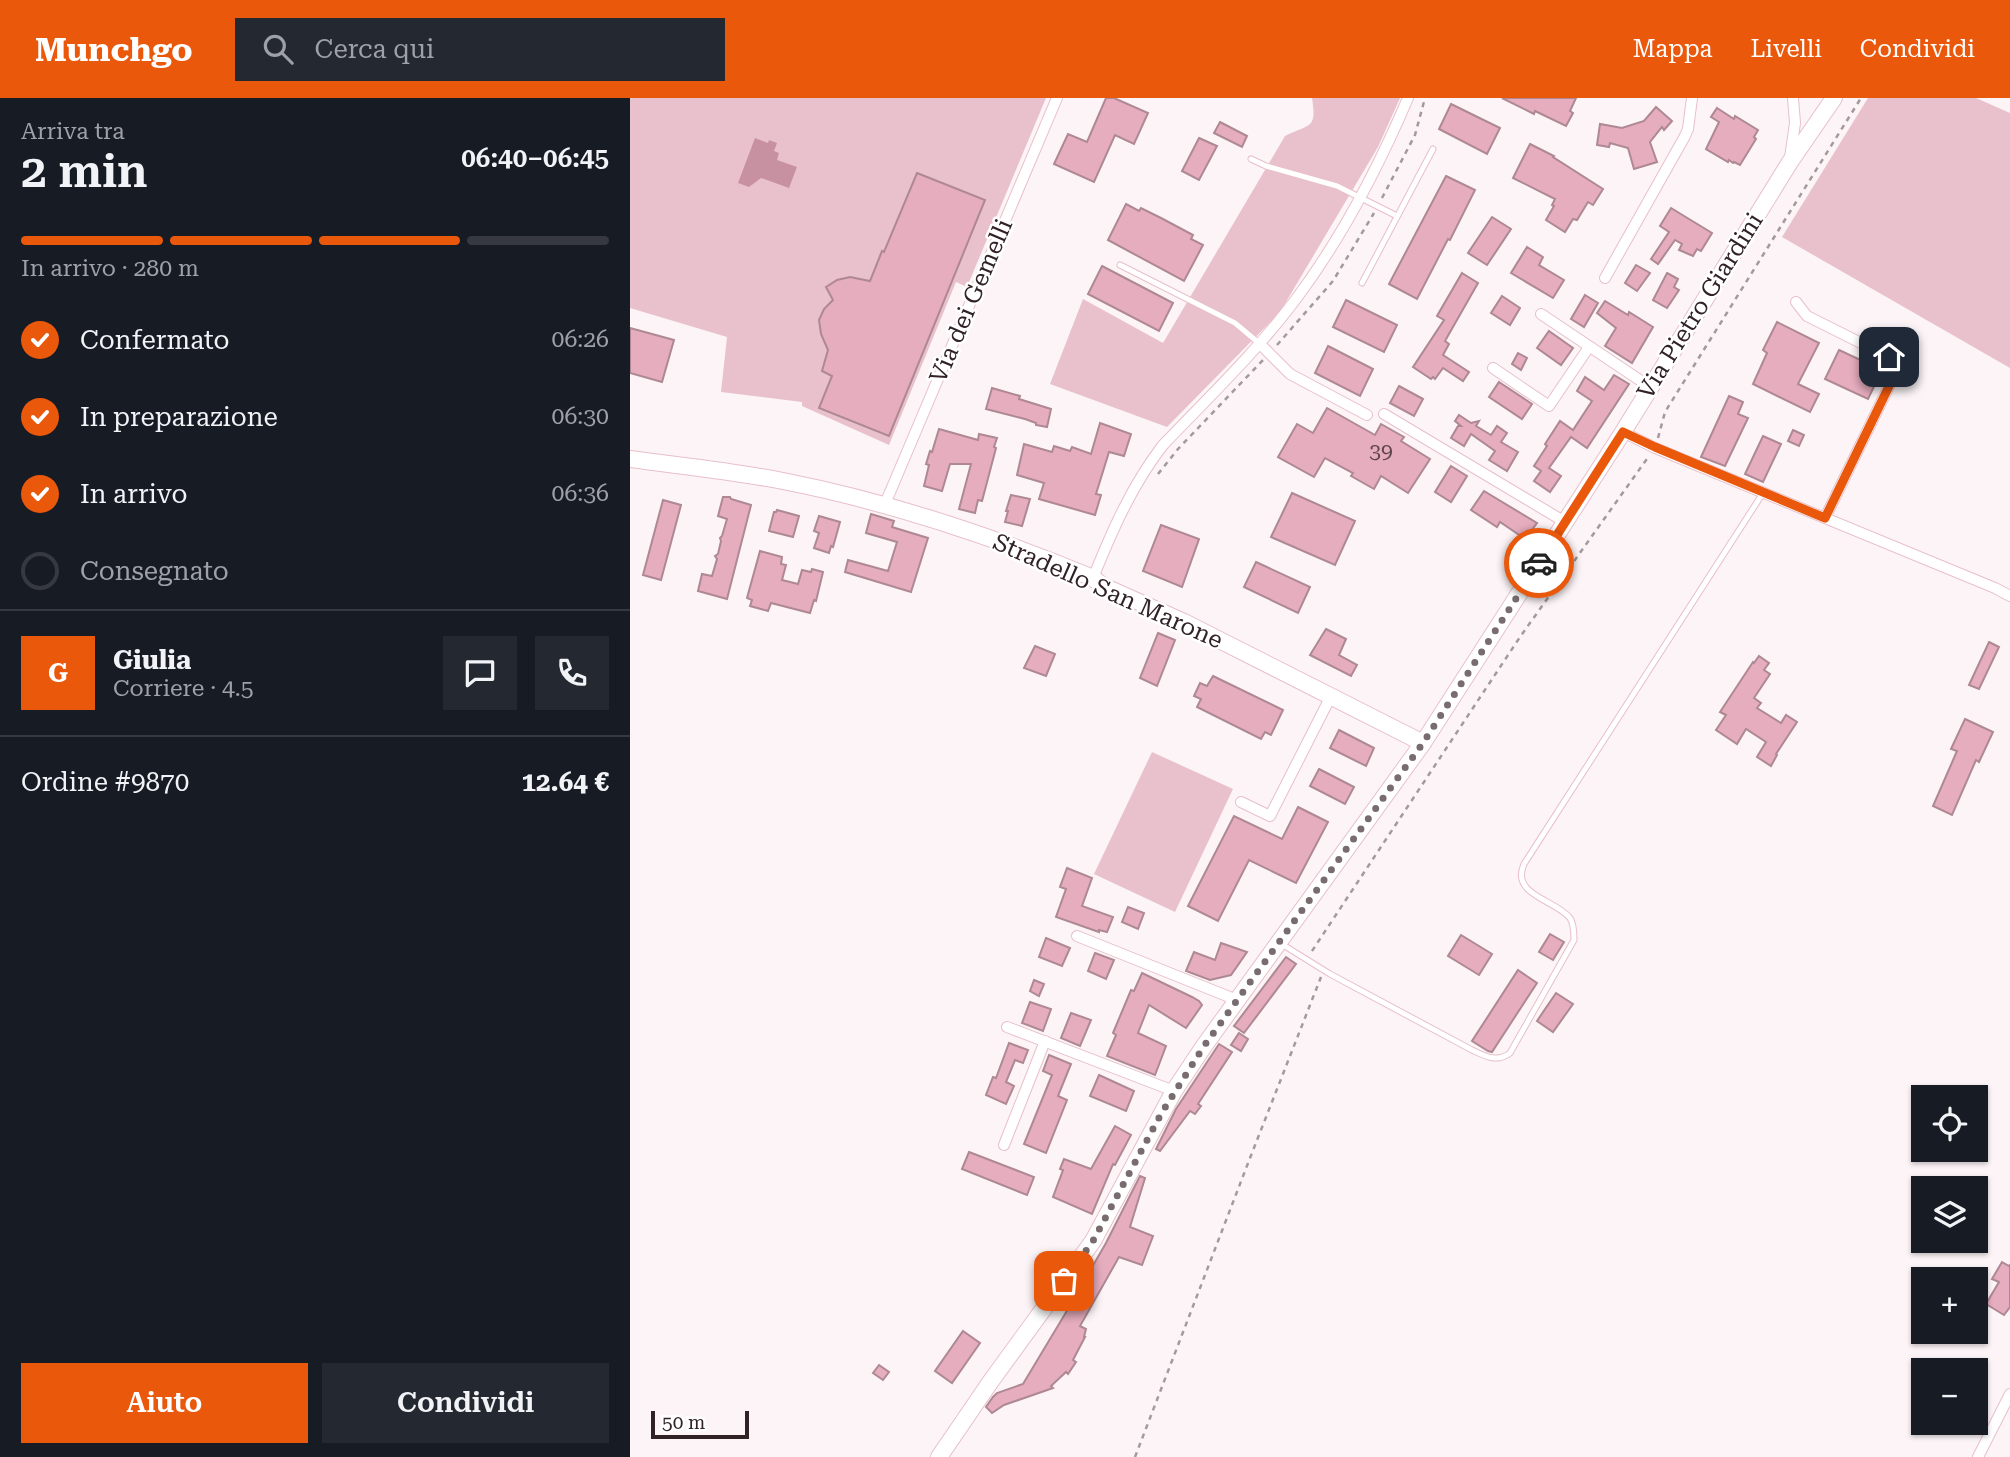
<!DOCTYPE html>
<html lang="it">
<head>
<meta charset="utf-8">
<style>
  :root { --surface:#171b24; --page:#242831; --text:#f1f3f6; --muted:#9ea1a6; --line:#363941; --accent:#ea580c }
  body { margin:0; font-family:"Roboto Serif",serif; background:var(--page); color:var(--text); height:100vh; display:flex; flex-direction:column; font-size:26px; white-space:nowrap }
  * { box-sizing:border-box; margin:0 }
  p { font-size:23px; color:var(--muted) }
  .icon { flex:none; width:38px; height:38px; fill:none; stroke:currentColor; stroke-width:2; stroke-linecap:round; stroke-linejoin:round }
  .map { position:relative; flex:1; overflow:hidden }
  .sheet { display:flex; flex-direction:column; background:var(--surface); width:630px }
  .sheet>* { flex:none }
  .fabs { position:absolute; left:1281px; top:987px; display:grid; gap:14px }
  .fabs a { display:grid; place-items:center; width:77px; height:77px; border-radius:0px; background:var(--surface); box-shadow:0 2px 5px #0004; font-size:35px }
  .scale { position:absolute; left:21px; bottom:18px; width:98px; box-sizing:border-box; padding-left:7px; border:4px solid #312226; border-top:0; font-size:19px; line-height:24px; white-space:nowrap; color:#312226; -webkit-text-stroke:5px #fff; paint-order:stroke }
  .pin { position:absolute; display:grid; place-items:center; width:60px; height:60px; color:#fff; margin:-30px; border-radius:14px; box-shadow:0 4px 10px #0006 }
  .courier { position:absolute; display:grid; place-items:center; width:70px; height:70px; margin:-35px; border:5px solid #ea580c; border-radius:50%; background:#fff; color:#222; box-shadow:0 2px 9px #0007 }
  .head em { font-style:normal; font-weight:600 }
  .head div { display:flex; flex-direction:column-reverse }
  .head { display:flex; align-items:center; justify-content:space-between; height:119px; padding:0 21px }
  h1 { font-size:46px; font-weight:600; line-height:52px }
  .bar { display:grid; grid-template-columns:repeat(4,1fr); gap:10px 7px; align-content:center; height:84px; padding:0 21px }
  .bar i { height:9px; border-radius:5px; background:var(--line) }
  .bar .on { background:var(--accent) }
  .bar p { grid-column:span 4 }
  .line { display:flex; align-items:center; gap:18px; padding:0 21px; border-top:2px solid var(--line) }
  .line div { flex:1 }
  .round { display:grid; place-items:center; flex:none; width:74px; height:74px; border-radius:0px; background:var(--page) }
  ol { padding:0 21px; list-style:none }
  li { display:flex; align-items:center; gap:21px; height:77px }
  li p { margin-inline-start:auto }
  li .icon { padding:7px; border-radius:50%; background:var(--accent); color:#fff; stroke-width:4 }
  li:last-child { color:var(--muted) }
  li i { width:38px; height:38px; border:4px solid var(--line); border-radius:50% }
  .button { display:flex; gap:14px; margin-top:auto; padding:14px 21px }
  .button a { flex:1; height:80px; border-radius:0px; background:var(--accent); color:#fff; font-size:28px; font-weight:600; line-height:80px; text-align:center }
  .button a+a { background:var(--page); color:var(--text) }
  header { display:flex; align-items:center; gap:42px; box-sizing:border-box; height:98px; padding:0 35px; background:var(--accent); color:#fff }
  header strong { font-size:33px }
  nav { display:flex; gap:38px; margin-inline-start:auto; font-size:24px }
  .search { width:490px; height:63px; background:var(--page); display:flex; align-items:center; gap:18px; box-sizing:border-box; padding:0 24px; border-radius:0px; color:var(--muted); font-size:26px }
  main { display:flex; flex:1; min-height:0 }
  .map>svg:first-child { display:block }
</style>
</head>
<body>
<header>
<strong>Munchgo</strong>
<div class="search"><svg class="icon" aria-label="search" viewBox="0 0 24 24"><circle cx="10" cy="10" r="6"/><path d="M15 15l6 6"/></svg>Cerca qui</div>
<nav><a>Mappa</a><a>Livelli</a><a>Condividi</a></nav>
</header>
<main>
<section class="sheet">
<div class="head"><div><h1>2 min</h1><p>Arriva tra</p></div><em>06:40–06:45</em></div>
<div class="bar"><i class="on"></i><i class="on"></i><i class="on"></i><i></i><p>In arrivo · 280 m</p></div>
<ol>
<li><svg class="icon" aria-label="check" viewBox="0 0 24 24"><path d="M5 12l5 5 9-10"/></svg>Confermato<p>06:26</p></li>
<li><svg class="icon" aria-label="check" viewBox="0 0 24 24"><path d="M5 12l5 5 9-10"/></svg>In preparazione<p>06:30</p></li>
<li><svg class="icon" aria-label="check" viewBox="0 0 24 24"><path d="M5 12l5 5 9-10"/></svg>In arrivo<p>06:36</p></li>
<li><i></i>Consegnato</li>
</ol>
<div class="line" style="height:126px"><b class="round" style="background:var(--accent);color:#fff">G</b><div><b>Giulia</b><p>Corriere · 4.5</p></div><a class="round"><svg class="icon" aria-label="chat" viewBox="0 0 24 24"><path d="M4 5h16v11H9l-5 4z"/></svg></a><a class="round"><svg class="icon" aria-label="phone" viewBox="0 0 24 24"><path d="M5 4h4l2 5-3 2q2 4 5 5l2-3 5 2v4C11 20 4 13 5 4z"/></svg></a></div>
<div class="line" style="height:91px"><div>Ordine #9870</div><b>12.64 €</b></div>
<div class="button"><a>Aiuto</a><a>Condividi</a></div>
</section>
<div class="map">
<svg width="1380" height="1359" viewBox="0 0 1380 1359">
  <rect width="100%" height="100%" fill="#fcf4f6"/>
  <!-- green -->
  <g fill="#e9c1cc">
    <path d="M0,0H416L337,189L326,184L259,347L172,308V304L91,294L97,239L0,210Z"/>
    <path d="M682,0H770L748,49L650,214L537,329L420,286L453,201L533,245L655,38C680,25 687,32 682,0Z"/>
    <path d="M1238,0H1346L1380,15V270L1152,139Z"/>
    <path d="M522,654L603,691L545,814L464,776Z"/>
  </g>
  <!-- water -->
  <path fill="#c891a1" d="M125,40L138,45L139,42L147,45L144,53L149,55L147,62L167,69L159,90L131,80L119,89L108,85Z"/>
  <!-- building -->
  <g fill="#e6adbe" stroke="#ae8893" stroke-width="2">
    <path d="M476,0H484L518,15L504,46L485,37L464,84L424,66L438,36L457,44Z"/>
    <path d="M872,0H946L940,13L943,15L936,28L905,13L904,16Z"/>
    <path d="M821,6L870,30L857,56L809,31Z"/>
    <path d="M1026,9L1042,23L1034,32L1032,29L1020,44L1027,64L1004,71L998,50L980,45L979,49L967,47L970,26L992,30L1014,23Z"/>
    <path d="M1087,10L1104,21L1105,18L1128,32L1124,39L1126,41L1110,67L1104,64L1103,65L1099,62L1098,64L1076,51L1089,24L1081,19Z"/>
    <path d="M590,24L617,38L612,49L584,35Z"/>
    <path d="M569,40L587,48L569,82L552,73Z"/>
    <path d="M900,46L924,58L923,59L973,91L963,107L958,104L947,122L943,121L935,134L916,122L924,108L922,107L925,101L883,80Z"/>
    <path d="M287,75L355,102L259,338L189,310L202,278L192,273L198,252L191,236L189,222L194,211L203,202L196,189L207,182L220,179L240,183L252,153L254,154Z"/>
    <path d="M816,78L845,92L820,142L818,141L787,201L759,186Z"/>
    <path d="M496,106L509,113L511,110L531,120L563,137L561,141L573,147L554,183L478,142Z"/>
    <path d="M1041,110L1082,135L1071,153L1067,151L1063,158L1049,152L1052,146L1045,142L1028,166L1021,161L1039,134L1030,128Z"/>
    <path d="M862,119L881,131L857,167L838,155Z"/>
    <path d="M897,149L913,159L909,167L934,182L923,200L881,175Z"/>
    <path d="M1006,167L1020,175L1007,193L995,185Z"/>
    <path d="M472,168L543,205L529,233L458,196Z"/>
    <path d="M832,175L848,185L815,243L819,246L813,257L839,274L833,283L813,270L805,281L803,279L801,281L783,269L814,222L807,218Z"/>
    <path d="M1037,175L1048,181L1044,189L1049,192L1037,210L1023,202Z"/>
    <path d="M955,197L968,205L954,229L941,221Z"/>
    <path d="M872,198L890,210L880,227L861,215Z"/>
    <path d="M716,202L767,227L754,254L703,229Z"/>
    <path d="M975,203L998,217L999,214L1023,229L1002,265L975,248L986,230L967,215Z"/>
    <path d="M1147,224L1189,245L1168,286L1189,296L1180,314L1123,286L1137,255L1133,252Z"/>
    <path d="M0,230L44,242L32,284L0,275Z"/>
    <path d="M919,233L943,250L931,267L907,250Z"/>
    <path d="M698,248L743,271L730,298L685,275Z"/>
    <path d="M1209,252L1252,272L1238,301L1195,281Z"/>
    <path d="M888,255L897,260L891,272L882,266Z"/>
    <path d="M984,277L999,286L957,350L941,339L919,370L931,378L920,394L904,383L911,373L904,368L917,348L915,346L930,323L943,332L962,303L947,293L955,279L974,292Z"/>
    <path d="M869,284L902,306L892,321L859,299Z"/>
    <path d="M769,288L793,301L784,318L760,305Z"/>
    <path d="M362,290L390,298L389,301L421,311L417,329L406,327V325L395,321L356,311Z"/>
    <path d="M1099,298L1113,304L1108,316L1118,320L1095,368L1071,359Z"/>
    <path d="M697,310L745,337L751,326L774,339L771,343L800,361L778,395L751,378L744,391L721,378L723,375L695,360L684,379L648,359L667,326L683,335Z"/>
    <path d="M829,317L841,325L849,323L846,328L861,337L867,328L877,335L871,344L888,354L877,373L859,362L865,353L841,336L834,348L821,340L828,328H831L825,323Z"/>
    <path d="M470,325L501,336L494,358L479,354L466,396L471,397L465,417L409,401L414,385L387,377L394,346L422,354L424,348L440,353L442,349L461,356Z"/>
    <path d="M309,331L348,342L349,336L367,340L364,349L366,350L356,388L352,403L348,402L345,415L329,411L341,366H320L312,393L294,388L299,367L296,366L300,353L302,354Z"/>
    <path d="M1163,332L1174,337L1169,348L1158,343Z"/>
    <path d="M1133,338L1151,346L1133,384L1115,376Z"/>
    <path d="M821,368L837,378L821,404L805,394Z"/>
    <path d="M854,393L907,425L895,441L870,424L867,429L841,412Z"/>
    <path d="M662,395L725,423L705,467L641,439Z"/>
    <path d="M381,397L400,401L392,428L375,424L378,413H376Z"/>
    <path d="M93,399H100L101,401L121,407L97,501L68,493L72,476L82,478L87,461L85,458L88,456L91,443L90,440L92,438L97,421L88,418Z"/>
    <path d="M33,402L51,407L31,482L13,477Z"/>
    <path d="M147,412L169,418L163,439L139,433L144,414H146Z"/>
    <path d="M241,416L264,423L262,429L298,440L281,494L215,474L218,462L258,473L267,444L236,435Z"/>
    <path d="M189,418L210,424L203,449L201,448L199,455L184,450L189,435L184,433Z"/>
    <path d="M531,427L569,441L552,489L513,473Z"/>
    <path d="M130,453L152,459L151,466L156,467L152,482L168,486L172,472L181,474L182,471L193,474L186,503L184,502L180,515L141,505L138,513L120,508L122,502L117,500Z"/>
    <path d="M626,464L680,489L668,515L614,489Z"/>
    <path d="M696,531L716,541L709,557L727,567L721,578L680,557Z"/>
    <path d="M528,535L545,542L527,588L510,580Z"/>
    <path d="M1359,544L1369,549L1349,591L1339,587Z"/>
    <path d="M405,548L425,556L416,578L394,570Z"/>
    <path d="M1129,558L1139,565L1134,572L1140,576L1124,600L1131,605L1127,610L1151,625L1156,617L1167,624L1146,656L1147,657L1141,668L1127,659L1136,644L1116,631L1107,646L1086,632L1096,617L1090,614L1123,564L1124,565Z"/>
    <path d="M583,578L653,612L641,637L635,634L631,641L567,609L571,601L564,598L570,585L577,588Z"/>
    <path d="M1335,621L1363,634L1349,664L1346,662L1322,717L1303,708L1327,653L1321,651Z"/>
    <path d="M709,632L744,650L736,668L700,650Z"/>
    <path d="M689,671L724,689L715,706L680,688Z"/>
    <path d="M668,709L698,724L666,785L619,762L588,823L558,808L604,718L652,741Z"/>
    <path d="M437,770L462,780L452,808L483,819L477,834L469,832V834L426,819L436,791L430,789Z"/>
    <path d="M498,809L514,815L508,831L492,824Z"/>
    <path d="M920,836L934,844L923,862L909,854Z"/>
    <path d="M831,837L862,856L849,877L818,858Z"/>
    <path d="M416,840L440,850L432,868L409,859Z"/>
    <path d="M591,845L617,854L601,877L580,882L556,873L564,854L585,862Z"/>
    <path d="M465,855L484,862L476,881L458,873Z"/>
    <path d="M656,859L666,866L614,935L604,928Z"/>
    <path d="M888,872L907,885L862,954L858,953L842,943Z"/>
    <path d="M512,875L562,899L569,903L572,907L556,930L519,907L508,935L536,948L525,977L477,958L486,937L483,935L501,892L504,893Z"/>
    <path d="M404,882L414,886L409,898L400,893Z"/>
    <path d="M926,895L943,906L923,934L907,923Z"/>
    <path d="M400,904L421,911L413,933L392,925Z"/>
    <path d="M441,915L461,922L450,948L431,940Z"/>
    <path d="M609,935L618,941L611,953L601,947Z"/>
    <path d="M379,945L398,952L393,965L385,962L376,984L384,988L376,1006L356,997L363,979L366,980Z"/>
    <path d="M589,946L602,954L568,1006L571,1008L565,1016L560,1013L530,1053L526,1051L546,1011Z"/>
    <path d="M419,957L441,966L428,998L437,1002L416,1055L394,1046L422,977L413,973Z"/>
    <path d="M469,977L504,993L496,1013L460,998Z"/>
    <path d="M485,1028L501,1037L485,1067L483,1066L462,1116L423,1099L433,1072L430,1071L434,1061L461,1071Z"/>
    <path d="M339,1054L404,1079L397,1097L332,1071Z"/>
    <path d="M510,1078L515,1080L500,1129L523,1138L512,1167L489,1159L450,1228L456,1231L454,1239H455L443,1262L446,1264L438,1276L436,1274L421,1288L423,1290L374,1307L362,1315L356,1309L363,1299L367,1295L393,1286L435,1216L476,1145Z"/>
    <path d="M1372,1164L1379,1168L1380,1167V1209L1374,1217L1356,1206L1369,1184L1362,1181Z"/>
    <path d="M333,1233L350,1245L322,1285L305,1273Z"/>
    <path d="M249,1267L259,1274L253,1282L243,1275Z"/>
  </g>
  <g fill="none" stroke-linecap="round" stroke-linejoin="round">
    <defs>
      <g id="lane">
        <path d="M621,61L636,68L707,88L767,118"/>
        <path d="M490,167L605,225L630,246"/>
        <path d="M732,185L803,51"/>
        <path d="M650,845L700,876L842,952C855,958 867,965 880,955L944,842C944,835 944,826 940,820C926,802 880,797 894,766L1133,395"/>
      </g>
      <g id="street">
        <path d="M1160,60L1165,25L1163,0"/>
        <path d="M975,180L1055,38L1058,31L1062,0"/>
        <path d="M1166,204L1177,218L1259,259L1264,268V278L1195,420"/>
        <path d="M911,216L1020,289"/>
        <path d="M630,246L660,276L737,317"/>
        <path d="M863,270L919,308L959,249"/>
        <path d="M754,316L935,424"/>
        <path d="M993,334L1025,350L1365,490L1380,498"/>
        <path d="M255,406L427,0"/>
        <path d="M463,480C482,433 502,387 533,347C579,299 627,253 666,201C711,141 749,68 778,0"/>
        <path d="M611,704L640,718L701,598"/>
        <path d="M447,838L607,902"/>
        <path d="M377,929L544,993"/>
        <path d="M374,1047L415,943"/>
        <path d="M1348,1359L1380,1296"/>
      </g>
      <g id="secondary">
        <path d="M0,361C51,368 103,373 153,383C260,404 362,438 463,480L473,488L554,524L793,645"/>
        <path d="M309,1359L361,1283L463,1143L544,993L574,948L793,645L993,334L1160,64L1204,0"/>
      </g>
    </defs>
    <!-- lane casing -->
    <use href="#lane" stroke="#e8bfcb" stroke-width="7"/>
    <!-- street casing -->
    <use href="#street" stroke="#e8bfcb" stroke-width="12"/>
    <!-- secondary casing -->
    <use href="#secondary" stroke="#e8bfcb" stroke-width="18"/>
    <!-- path -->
    <g stroke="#a4999c" stroke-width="2.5" stroke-dasharray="5 5" stroke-linecap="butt">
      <path d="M752,100L785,37L795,0"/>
      <path d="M647,247L703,183L744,115"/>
      <path d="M1028,340L1035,314L1231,0"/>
      <path d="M528,376L548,351L633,262"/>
      <path d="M682,853L890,539L1019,358"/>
      <path d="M505,1359L620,1060L691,879"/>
    </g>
    <!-- lane -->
    <use href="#lane" stroke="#fff" stroke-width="5"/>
    <!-- street -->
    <use href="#street" stroke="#fff" stroke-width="10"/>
    <!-- secondary -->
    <use href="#secondary" stroke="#fff" stroke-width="16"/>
  </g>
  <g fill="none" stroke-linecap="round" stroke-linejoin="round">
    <!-- done -->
    <path stroke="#786c6f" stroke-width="7" stroke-dasharray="0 12.6" d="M434,1183L463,1143L531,1016L574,948L793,645L909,465"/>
    <!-- route -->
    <path stroke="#ea580c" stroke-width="9" d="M909,465L993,334L1025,349L1195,420L1264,278V268L1259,259"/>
  </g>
  <g text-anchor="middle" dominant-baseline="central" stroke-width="5" stroke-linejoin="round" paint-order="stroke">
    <!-- number labels -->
    <g font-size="21" fill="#5e454c">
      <text x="751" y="353">39</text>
    </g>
    <!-- street labels -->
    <g font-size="24" fill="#312226" stroke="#fff">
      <text transform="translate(341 203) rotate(-67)">Via dei Gemelli</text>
      <text transform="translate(1070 208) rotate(-58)">Via Pietro Giardini</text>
      <text transform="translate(478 493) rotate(24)">Stradello San Marone</text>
    </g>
  </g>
</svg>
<div class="fabs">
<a><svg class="icon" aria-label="locate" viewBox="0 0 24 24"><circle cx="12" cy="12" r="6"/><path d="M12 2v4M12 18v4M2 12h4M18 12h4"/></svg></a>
<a><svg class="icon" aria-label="layers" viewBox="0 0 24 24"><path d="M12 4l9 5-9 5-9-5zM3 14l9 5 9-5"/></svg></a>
<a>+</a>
<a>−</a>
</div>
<div class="scale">50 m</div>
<div class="pin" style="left:434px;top:1183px;background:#ea580c"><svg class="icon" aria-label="bag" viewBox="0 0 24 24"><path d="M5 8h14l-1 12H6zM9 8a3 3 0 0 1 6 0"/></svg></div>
<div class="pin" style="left:1259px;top:259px;background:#1f2937"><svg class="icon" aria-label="home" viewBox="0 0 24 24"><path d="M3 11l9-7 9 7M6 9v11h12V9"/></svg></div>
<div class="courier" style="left:909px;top:465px"><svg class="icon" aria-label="car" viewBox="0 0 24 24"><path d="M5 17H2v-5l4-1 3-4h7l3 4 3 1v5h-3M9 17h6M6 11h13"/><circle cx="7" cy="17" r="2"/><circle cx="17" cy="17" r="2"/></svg></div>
</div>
</main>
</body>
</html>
